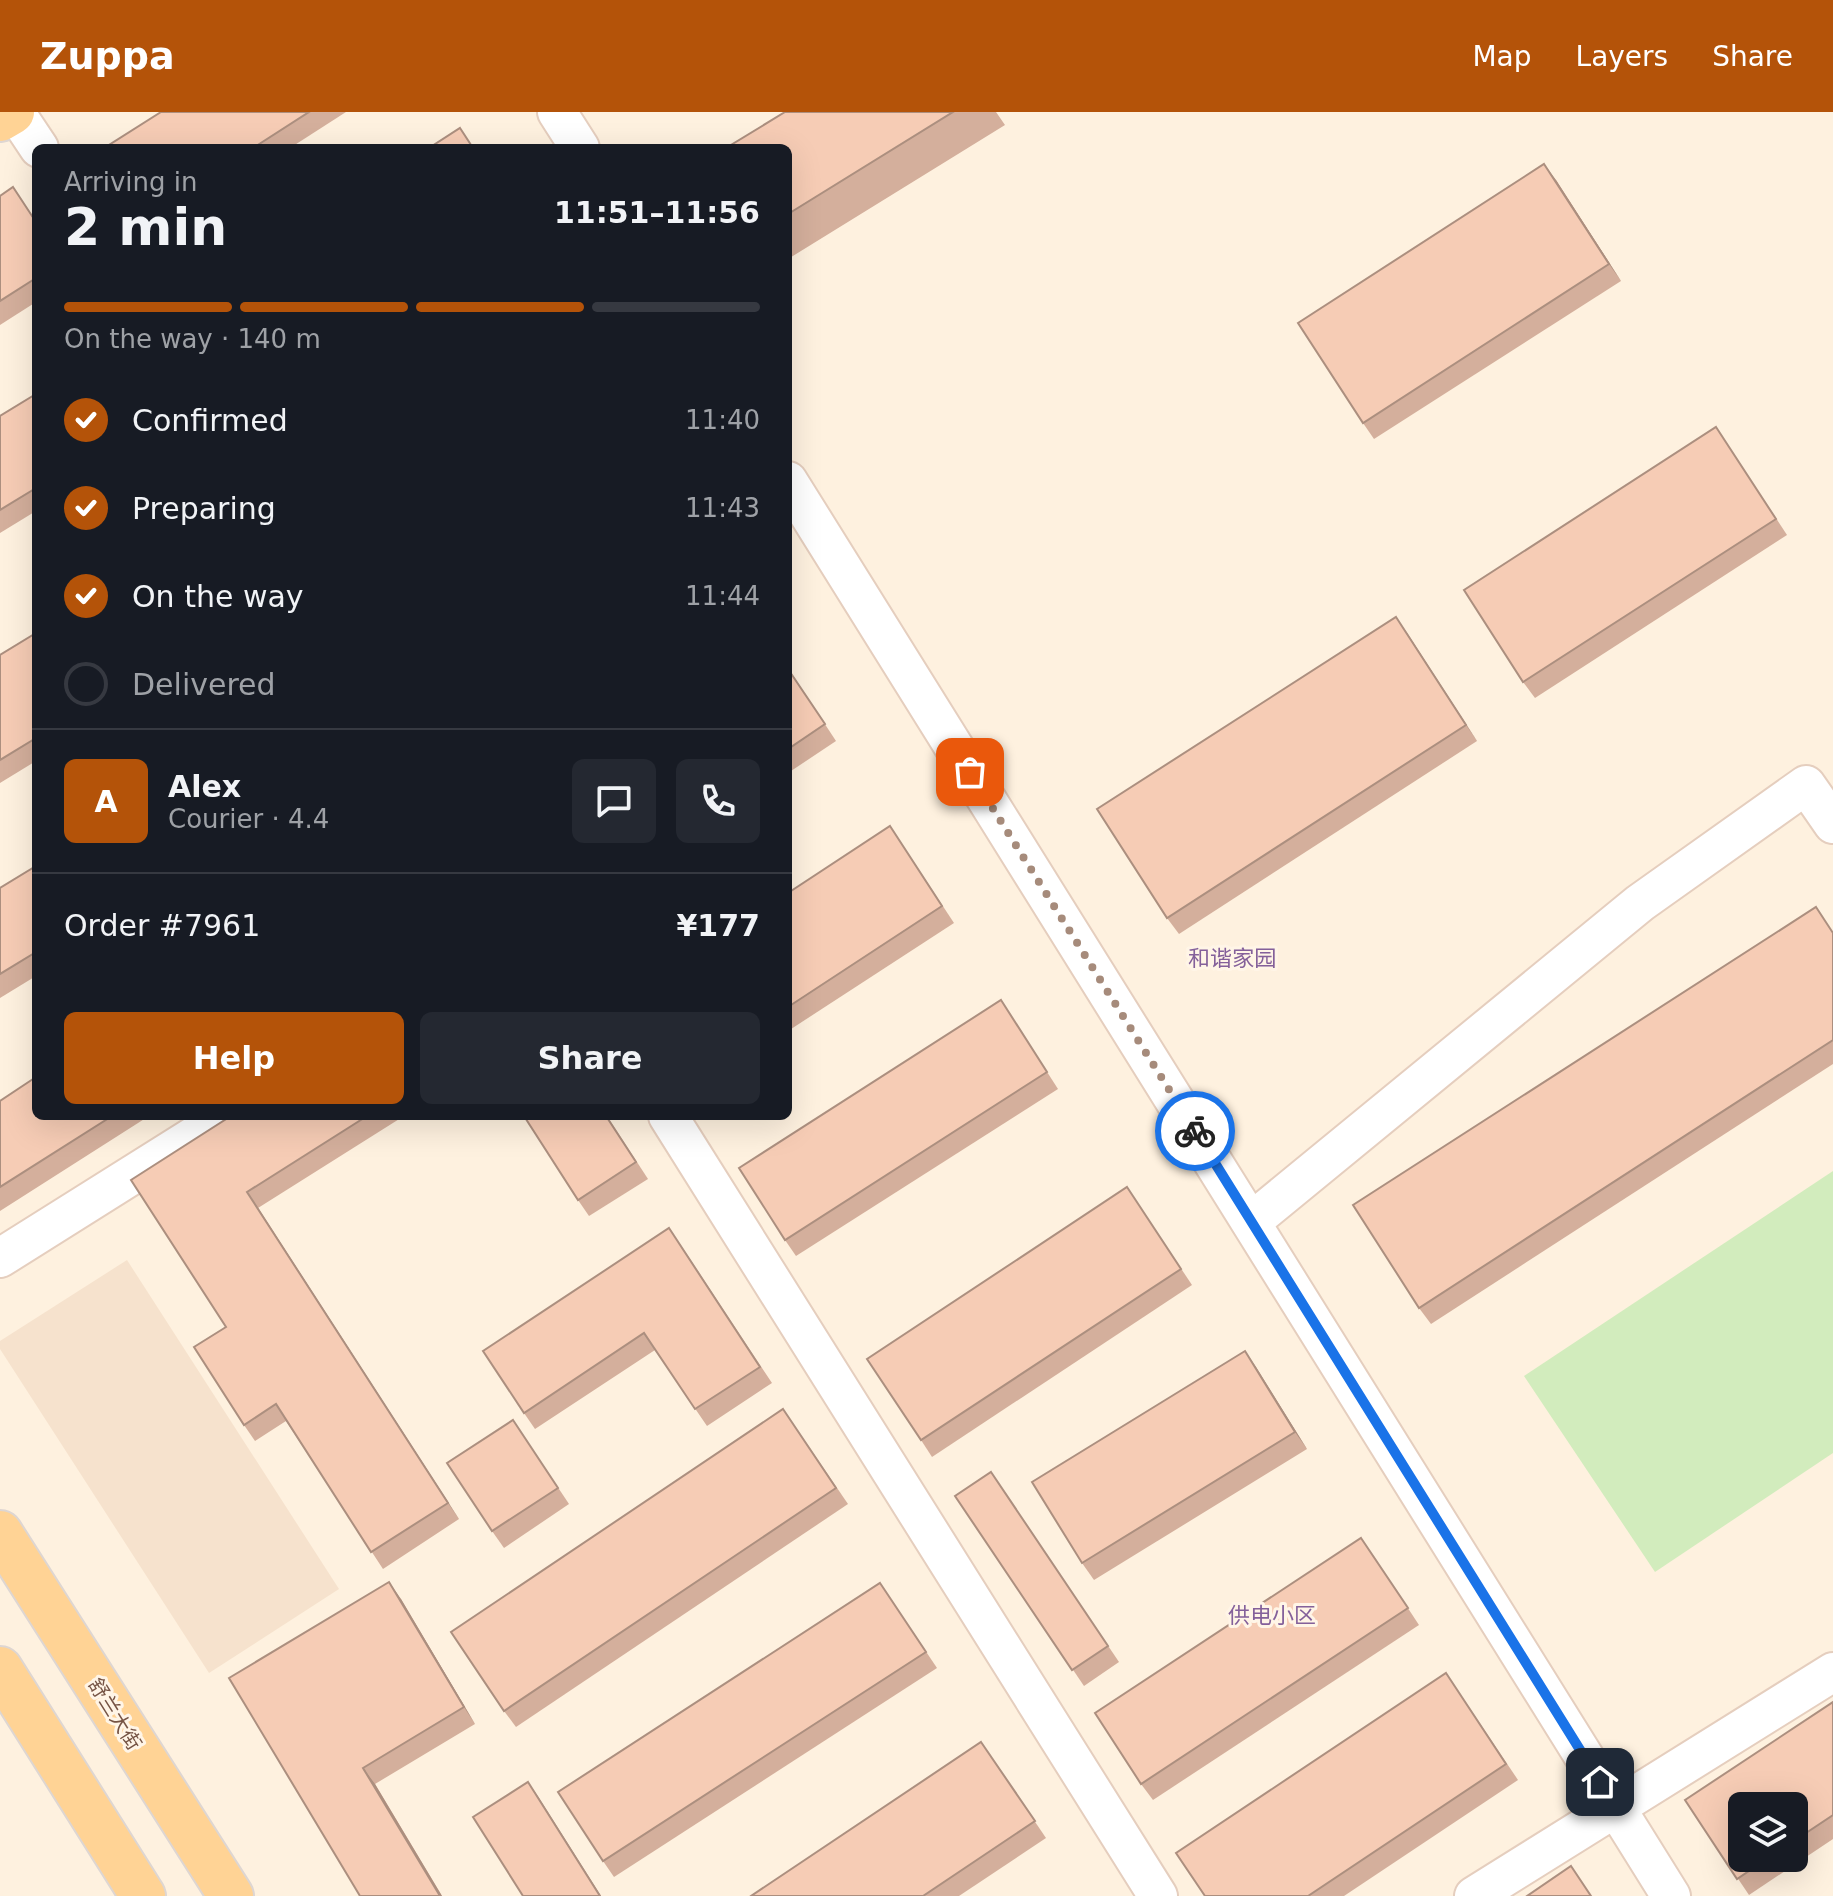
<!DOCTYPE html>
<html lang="en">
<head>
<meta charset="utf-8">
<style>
  :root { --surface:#171b24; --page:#242831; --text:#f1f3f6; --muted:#9ea1a6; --line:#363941; --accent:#b45309 }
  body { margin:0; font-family:"DejaVu Sans","Noto Sans SC",sans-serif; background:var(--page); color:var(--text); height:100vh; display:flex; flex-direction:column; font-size:30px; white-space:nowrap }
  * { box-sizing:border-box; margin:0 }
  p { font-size:26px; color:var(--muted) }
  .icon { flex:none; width:44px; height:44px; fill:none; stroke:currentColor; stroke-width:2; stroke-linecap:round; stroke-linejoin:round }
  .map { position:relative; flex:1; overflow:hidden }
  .drawer { position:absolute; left:32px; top:32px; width:760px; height:976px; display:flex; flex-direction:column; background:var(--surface); border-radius:12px; box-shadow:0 8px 32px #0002 }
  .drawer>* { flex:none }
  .buttons { position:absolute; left:1728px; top:1680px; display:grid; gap:16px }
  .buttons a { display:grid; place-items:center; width:80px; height:80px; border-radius:12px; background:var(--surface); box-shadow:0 8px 32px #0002; font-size:40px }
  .pin { position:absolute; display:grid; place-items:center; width:68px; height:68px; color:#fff; margin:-34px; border-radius:16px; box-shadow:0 4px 12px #0006 }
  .courier { position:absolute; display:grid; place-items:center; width:80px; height:80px; margin:-40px; border:6px solid #1a73e8; border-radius:50%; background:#fff; color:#222; box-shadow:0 2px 10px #0007 }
  .summary em { font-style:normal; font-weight:600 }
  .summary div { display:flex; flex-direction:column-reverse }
  .summary { display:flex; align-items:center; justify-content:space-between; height:136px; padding:0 32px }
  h1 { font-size:52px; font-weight:600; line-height:60px }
  .bar { display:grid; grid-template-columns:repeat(4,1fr); gap:12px 8px; align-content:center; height:96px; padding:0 32px }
  .bar i { height:10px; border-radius:6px; background:var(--line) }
  .bar .active { background:var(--accent) }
  .bar p { grid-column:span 4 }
  .line { display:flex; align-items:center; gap:20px; padding:0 32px; border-top:2px solid var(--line) }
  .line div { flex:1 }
  .round { display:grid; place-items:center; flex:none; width:84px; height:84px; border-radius:12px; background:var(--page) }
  ol { padding:0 32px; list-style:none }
  li { display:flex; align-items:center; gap:24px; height:88px }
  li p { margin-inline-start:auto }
  li .icon { padding:8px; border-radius:50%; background:var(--accent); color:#fff; stroke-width:4 }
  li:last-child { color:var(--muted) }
  li i { width:44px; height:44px; border:4px solid var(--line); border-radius:50% }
  .button { display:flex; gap:16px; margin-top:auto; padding:16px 32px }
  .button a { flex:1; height:92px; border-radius:12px; background:var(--accent); color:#fff; font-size:32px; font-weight:600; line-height:92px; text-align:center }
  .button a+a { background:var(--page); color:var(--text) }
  header { display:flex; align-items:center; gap:48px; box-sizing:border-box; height:112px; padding:0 40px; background:var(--accent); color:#fff }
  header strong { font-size:38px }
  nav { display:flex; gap:44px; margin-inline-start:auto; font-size:28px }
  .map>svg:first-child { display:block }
</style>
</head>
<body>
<header>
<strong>Zuppa</strong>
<nav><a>Map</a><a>Layers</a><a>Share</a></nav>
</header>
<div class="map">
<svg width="1833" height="1784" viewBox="0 0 1833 1784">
  <rect width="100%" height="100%" fill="#fef1df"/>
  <!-- residential -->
  <path fill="#f6e2cd" d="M127,1148L339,1477L209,1561L0,1237V1229Z"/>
  <!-- green -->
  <path fill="#d2ecbd" d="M1833,1059V1341L1655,1460L1524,1264Z"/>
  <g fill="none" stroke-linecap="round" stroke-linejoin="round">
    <defs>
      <g id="minor">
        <path d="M15,0L39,36"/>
        <path d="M557,0L580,36"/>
        <path d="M788,369L1671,1784"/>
        <path d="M668,1004L1158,1784"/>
        <path d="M1251,1110L1640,791L1806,673L1833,712"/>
        <path d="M0,1146L226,1004"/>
        <path d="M1474,1784L1833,1560"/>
      </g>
      <g id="major">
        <path d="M0,7L12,0"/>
        <path d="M0,1421L231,1784"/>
        <path d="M0,1557L143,1784"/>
      </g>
    </defs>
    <!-- minor casing -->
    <use href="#minor" stroke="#e5cebe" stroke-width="42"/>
    <!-- major casing -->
    <use href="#major" stroke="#ded6d2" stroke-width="48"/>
    <!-- minor -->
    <use href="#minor" stroke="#fff" stroke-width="38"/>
    <!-- major -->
    <use href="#major" stroke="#ffd395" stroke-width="44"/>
  </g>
  <!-- wall -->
  <g fill="#d4af9c" fill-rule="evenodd">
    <path d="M161,0H346L290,36H110Z"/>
    <path d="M785,0H996L1005,13L788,147V36Z"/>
    <path d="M1556,68L1621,169L1374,327L1363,311Z"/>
    <path d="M13,75L36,109V190L0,213V84Z"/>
    <path d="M36,282V399L0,421V304Z"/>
    <path d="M1716,315L1787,423L1535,586L1523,570Z"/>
    <path d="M36,521V649L0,671V543Z"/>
    <path d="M1407,521L1477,629L1179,822L1167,806Z"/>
    <path d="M788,556L836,629L788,661Z"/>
    <path d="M890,714L954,811L788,919V781Z"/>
    <path d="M36,754V864L0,886V776Z"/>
    <path d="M1833,820V952L1431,1212L1419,1196Z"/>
    <path d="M1001,888L1058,977L796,1144L785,1128Z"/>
    <path d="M0,989L36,1004H149L0,1099Z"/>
    <path d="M231,1004H404L258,1096L459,1407L383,1457L286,1309L255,1329L244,1313L226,1215Z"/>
    <path d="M607,1004L648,1067L589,1104L578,1088Z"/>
    <path d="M1138,1092L1192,1173L932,1345L921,1328Z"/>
    <path d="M680,1132L772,1271L707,1314L655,1238L535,1317L524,1301Z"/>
    <path d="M1245,1239L1307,1337L1094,1468L1082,1451Z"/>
    <path d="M783,1297L848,1392L516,1615L504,1599Z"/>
    <path d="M513,1308L569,1392L504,1436L492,1419Z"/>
    <path d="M991,1360L1119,1550L1084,1574L955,1384Z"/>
    <path d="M1373,1443L1419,1513L1153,1688L1141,1672Z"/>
    <path d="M880,1471L937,1556L614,1765L603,1749Z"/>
    <path d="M401,1487L475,1612L375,1672L442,1784H360L229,1566Z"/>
    <path d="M1446,1561L1518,1668L1344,1784H1205Z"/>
    <path d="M1833,1590V1727L1749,1783L1685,1688ZM1742,1694H1794V1746H1742Z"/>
    <path d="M981,1630L1046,1726L959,1784H751Z"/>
  </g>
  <!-- shaded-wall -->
  <g fill="#ac8f7f">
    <path d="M1544,52L1556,68L1621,169L1609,152Z"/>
    <path d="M1396,505L1407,521L1477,629L1466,613Z"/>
    <path d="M247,1080L258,1096L459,1407L448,1391Z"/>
    <path d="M1245,1239L1256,1255L1307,1337L1295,1320Z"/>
    <path d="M389,1470L401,1487L475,1612L464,1595Z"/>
    <path d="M363,1656L375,1672L442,1784H440Z"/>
    <path d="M528,1670L539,1686L601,1784H600Z"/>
  </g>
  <!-- building -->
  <g fill="#f6ccb5" stroke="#ac8f7f" stroke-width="2">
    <path d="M161,0H309L253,36H110L109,33Z"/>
    <path d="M785,0H953L788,102V36H726Z"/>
    <path d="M460,16L473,36H429Z"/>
    <path d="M1544,52L1609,152L1363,311L1298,211Z"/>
    <path d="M13,75L36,110V166L0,189V84Z"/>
    <path d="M36,282V376L0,398V304Z"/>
    <path d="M1716,315L1776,407L1523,570L1464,478Z"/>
    <path d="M1396,505L1466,613L1167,806L1097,697Z"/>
    <path d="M36,521V626L0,648V543Z"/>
    <path d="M788,557L825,612L788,637Z"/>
    <path d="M890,714L942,794L788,895V781Z"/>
    <path d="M36,754V840L0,862V776Z"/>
    <path d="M1816,795L1833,821V928L1419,1196L1353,1093Z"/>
    <path d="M1001,888L1047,960L785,1128L739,1056Z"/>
    <path d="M36,965V1004H112L0,1075V989Z"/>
    <path d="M231,1004H367L247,1080L448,1391L371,1440L276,1292L244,1313L194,1235L226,1215L131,1068Z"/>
    <path d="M524,1004H606L636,1050L578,1088Z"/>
    <path d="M1127,1075L1181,1157L921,1328L867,1247Z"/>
    <path d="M669,1116L760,1255L695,1297L644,1221L524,1301L483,1239Z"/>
    <path d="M1245,1239L1295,1320L1082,1451L1032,1370Z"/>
    <path d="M783,1297L836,1376L504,1599L451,1520Z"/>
    <path d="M513,1308L558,1376L492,1419L447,1351Z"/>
    <path d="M991,1360L1108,1534L1072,1558L955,1384Z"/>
    <path d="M1361,1426L1408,1496L1141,1672L1095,1601Z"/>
    <path d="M389,1470L464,1595L363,1656L440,1784H360L229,1566Z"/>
    <path d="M880,1471L926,1540L603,1749L558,1680Z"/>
    <path d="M1446,1561L1506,1652L1308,1784H1205L1176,1741Z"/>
    <path d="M1833,1590V1703L1794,1729V1694H1742V1746H1768L1737,1767L1685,1688Z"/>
    <path d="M981,1630L1035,1709L923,1784H751Z"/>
    <path d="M528,1670L600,1784H523L473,1705Z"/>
    <path d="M1571,1754L1591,1784H1527Z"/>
  </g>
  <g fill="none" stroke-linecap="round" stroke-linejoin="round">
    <!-- done -->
    <path stroke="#a68b7b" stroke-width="8" stroke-dasharray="0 14.4" d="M970,660L1195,1019"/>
    <!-- route -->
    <path stroke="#1a73e8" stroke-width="10" d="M1195,1019L1600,1670"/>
  </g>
  <g text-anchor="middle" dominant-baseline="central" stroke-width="6" stroke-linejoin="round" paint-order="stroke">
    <!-- street labels -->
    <g font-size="20" fill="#765445" stroke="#fff5e7">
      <text transform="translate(115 1602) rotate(58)">舒兰大街</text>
    </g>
    <!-- neighbourhood labels -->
    <g font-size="22" fill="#84609a" stroke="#fff5e7">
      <text x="1232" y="846">和谐家园</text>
      <text x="1272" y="1503">供电小区</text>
    </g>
  </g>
</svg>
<div class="buttons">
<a><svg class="icon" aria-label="layers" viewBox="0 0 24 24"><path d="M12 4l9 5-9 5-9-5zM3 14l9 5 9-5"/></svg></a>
</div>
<div class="pin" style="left:970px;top:660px;background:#ea580c"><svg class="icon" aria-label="bag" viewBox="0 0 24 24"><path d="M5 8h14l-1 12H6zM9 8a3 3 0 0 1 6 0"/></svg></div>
<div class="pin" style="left:1600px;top:1670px;background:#1f2937"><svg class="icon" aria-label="home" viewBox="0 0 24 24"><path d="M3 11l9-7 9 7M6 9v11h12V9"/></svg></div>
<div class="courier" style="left:1195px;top:1019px"><svg class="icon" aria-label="bike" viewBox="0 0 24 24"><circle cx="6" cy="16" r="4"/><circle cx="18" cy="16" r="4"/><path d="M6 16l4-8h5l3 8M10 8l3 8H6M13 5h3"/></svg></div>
<section class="drawer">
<div class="summary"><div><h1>2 min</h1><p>Arriving in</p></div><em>11:51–11:56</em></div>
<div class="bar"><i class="active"></i><i class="active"></i><i class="active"></i><i></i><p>On the way · 140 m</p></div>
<ol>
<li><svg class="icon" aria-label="check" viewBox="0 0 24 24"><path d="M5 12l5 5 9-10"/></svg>Confirmed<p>11:40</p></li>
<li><svg class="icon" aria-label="check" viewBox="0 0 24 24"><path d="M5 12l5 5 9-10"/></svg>Preparing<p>11:43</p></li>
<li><svg class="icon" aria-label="check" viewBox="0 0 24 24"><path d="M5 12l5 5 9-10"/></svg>On the way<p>11:44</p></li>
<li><i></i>Delivered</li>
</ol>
<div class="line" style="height:144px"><b class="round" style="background:var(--accent);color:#fff">A</b><div><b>Alex</b><p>Courier · 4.4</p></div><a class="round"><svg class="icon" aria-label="chat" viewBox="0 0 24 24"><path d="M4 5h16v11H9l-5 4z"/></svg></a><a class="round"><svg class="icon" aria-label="phone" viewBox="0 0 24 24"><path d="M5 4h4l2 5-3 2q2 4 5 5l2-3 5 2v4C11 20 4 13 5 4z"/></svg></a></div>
<div class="line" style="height:104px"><div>Order #7961</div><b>¥177</b></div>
<div class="button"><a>Help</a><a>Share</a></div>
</section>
</div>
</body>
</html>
